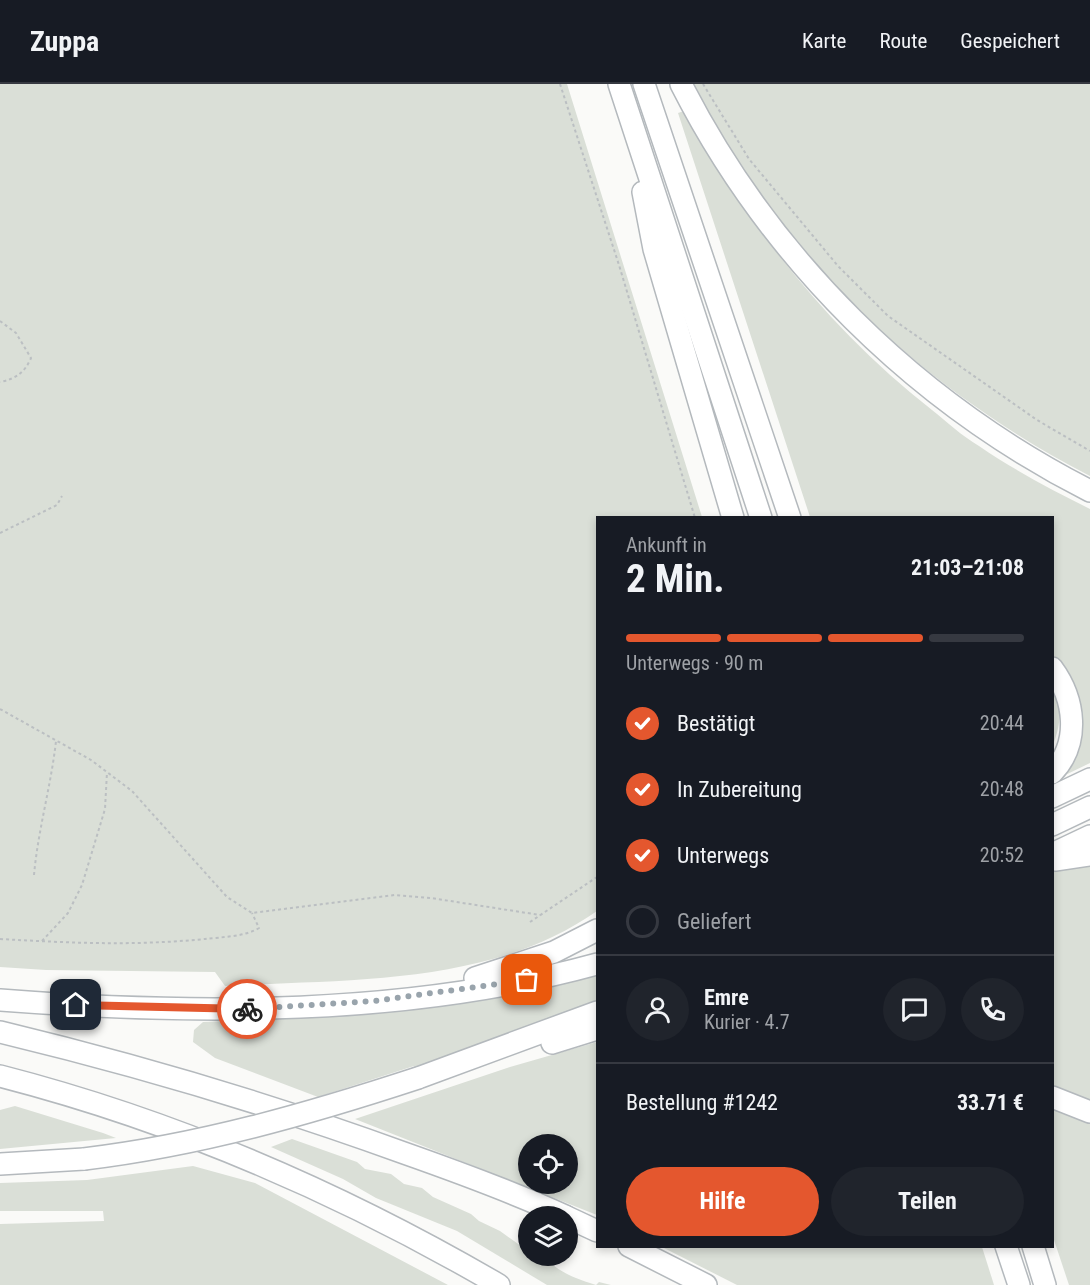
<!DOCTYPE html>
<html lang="de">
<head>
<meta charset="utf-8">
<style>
  :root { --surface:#171b24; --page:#20242c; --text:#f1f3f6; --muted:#9ea1a6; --line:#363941; --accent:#e4572e }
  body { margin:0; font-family:"Roboto Condensed",sans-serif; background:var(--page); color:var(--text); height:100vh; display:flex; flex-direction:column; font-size:22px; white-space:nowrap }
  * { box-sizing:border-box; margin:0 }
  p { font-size:20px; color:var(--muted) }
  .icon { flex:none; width:33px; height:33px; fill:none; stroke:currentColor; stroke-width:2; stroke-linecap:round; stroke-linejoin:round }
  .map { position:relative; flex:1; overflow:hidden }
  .side { position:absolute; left:596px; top:432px; width:458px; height:732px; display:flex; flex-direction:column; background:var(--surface); border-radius:0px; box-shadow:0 3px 9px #0003 }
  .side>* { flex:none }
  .controls { position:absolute; left:518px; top:1050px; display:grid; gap:12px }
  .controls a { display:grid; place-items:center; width:60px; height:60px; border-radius:50%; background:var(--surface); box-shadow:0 3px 9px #0003; font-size:30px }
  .pin { position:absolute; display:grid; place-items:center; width:51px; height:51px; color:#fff; margin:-26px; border-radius:12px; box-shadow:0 3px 9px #0006 }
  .courier { position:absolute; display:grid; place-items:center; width:60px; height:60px; margin:-30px; border:4px solid #e4572e; border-radius:50%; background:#fff; color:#222; box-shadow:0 2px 8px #0007 }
  .headline em { font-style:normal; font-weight:700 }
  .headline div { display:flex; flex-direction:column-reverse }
  .headline { display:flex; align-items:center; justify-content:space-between; height:102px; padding:0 30px }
  h1 { font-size:39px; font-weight:700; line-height:45px }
  .bar { display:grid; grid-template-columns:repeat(4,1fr); gap:9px 6px; align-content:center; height:72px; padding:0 30px }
  .bar i { height:8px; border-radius:4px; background:var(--line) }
  .bar .current { background:var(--accent) }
  .bar p { grid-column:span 4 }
  .line { display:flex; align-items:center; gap:15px; padding:0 30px; border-top:2px solid var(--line) }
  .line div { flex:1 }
  .round { display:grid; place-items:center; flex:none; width:63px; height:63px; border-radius:32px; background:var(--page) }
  ol { padding:0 30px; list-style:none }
  li { display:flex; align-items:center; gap:18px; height:66px }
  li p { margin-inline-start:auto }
  li .icon { padding:6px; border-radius:50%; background:var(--accent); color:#fff; stroke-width:4 }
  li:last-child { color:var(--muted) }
  li i { width:33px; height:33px; border:3px solid var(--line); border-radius:50% }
  .button { display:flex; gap:12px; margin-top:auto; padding:12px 30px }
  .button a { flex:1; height:69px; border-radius:36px; background:var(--accent); color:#fff; font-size:24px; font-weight:700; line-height:69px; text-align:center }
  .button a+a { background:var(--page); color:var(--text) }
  header { display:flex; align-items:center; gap:36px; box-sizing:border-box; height:84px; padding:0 30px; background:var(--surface); border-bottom:2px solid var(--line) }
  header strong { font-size:28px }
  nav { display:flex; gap:33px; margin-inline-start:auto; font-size:21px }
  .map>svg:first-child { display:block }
</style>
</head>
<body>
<header>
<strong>Zuppa</strong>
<nav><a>Karte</a><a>Route</a><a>Gespeichert</a></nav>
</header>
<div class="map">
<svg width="1090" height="1201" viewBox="0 0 1090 1201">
  <rect width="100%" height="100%" fill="#fafaf8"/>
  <!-- green -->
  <g fill="#dadfd7" fill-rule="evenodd">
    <path d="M0,0H567L702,433L597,434V827C490,902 350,895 225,902L215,888L46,886L0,883Z"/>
    <path d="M690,0H1090V392C975,333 873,251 790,152C752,106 720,52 690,0Z"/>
    <path d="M684,27C748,141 828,245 932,326C947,338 962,352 979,362C1014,386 1052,406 1090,425V679L1057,695L1065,591L1052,573V434L810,433L678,29Z"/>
    <path d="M1052,604C1064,622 1060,644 1052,663Z"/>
    <path d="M1090,779V1019L1052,1002V788Z"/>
    <path d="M597,889V919L415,985L414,982L318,1013L215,974L193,958L194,946L203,938L317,933Z"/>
    <path d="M597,958V1131L355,1035L510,983ZM528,1060H567V1100H528Z"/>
    <path d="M15,1022L103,1049L116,1054L0,1065V1026Z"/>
    <path d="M1052,1023L1090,1037V1201H1069L1052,1150Z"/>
    <path d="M292,1055L357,1078L365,1085L391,1090L404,1100L422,1104L433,1113L471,1130L479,1137L500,1147L528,1167V1172H543C558,1188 574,1194 596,1201L599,1198L611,1201H547L457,1147L376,1114L343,1095L271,1063Z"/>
    <path d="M193,1082L255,1099L448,1201H0V1140L104,1137L103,1127H0V1099L87,1096Z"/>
    <path d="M662,1163H982L994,1201H737Z"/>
  </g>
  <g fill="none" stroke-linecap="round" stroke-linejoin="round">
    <defs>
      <g id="highway">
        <path d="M619,0L761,434"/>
        <path d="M644,0L790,434"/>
        <path d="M681,0C770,175 915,318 1090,407"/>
        <path d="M643,108L654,165L733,434"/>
        <path d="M1052,584C1075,615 1081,659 1052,689"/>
        <path d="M1052,713L1090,695"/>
        <path d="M1052,741L1090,723"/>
        <path d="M1052,770L1090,752"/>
        <path d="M1055,776L1090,771"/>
        <path d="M475,894L554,868L597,846"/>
        <path d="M0,916C194,931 408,932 597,880"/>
        <path d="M0,948C137,981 272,1021 404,1069C458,1088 513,1108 565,1132"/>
        <path d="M552,959L597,945"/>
        <path d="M0,992C175,1037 343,1110 499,1201"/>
        <path d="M418,994L597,928"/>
        <path d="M1052,1013L1090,1028"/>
        <path d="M0,1080L84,1075"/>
        <path d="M567,1133L597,1147"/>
        <path d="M629,1162L706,1201"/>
        <path d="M1006,1162L1019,1201"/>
        <path d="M1033,1162L1045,1201"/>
      </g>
    </defs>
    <!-- highway casing -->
    <use href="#highway" stroke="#b4b9bd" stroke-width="24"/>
    <!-- path -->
    <g stroke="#bbbfc2" stroke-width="2" stroke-dasharray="3 3" stroke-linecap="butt">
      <path d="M560,0L619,181L695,434"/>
      <path d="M703,0L749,75L838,182L888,232L1037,336L1090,367"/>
      <path d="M0,237L16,249L31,274C25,288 16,295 0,298"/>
      <path d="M0,449L57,421L62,412"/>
      <path d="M0,625L91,676L132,707L227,813L252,829L395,811L431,814L540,831"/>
      <path d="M34,791C38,746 51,702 56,657"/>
      <path d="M530,838L597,793"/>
      <path d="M0,855C72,859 132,862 205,855C221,853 244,853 259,844L252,829"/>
      <path d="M42,857L68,829L82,801L105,725L107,688"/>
    </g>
    <!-- highway -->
    <use href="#highway" stroke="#fff" stroke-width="21"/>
    <defs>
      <path id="highway-bridge" d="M84,1075C200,1061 308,1030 418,994"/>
    </defs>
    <!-- highway-bridge casing -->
    <use href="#highway-bridge" stroke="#b4b9bd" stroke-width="24" stroke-linecap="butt"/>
    <!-- highway-bridge -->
    <use href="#highway-bridge" stroke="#fff" stroke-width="21"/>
  </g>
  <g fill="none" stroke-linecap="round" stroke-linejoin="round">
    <!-- done -->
    <path stroke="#99a4ac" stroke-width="6" stroke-dasharray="0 10.8" d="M247,925L374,917L527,896"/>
    <!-- route -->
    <path stroke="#e4572e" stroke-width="8" d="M76,921L247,925"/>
  </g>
</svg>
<div class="controls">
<a><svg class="icon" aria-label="locate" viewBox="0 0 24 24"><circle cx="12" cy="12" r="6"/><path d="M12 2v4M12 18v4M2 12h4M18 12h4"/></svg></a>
<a><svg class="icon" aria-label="layers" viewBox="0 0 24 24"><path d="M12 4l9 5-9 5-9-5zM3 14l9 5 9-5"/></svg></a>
</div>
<div class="pin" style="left:527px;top:896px;background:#ea580c"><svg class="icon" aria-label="bag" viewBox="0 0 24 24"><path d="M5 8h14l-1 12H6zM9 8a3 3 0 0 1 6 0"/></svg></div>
<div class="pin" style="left:76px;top:921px;background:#1f2937"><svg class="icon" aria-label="home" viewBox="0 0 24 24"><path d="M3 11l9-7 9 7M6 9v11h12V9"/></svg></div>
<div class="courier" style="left:247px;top:925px"><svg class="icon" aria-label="bike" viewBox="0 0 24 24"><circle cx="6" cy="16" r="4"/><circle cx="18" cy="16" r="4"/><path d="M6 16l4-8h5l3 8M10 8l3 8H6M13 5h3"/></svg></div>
<section class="side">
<div class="headline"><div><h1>2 Min.</h1><p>Ankunft in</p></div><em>21:03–21:08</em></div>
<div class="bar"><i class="current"></i><i class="current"></i><i class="current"></i><i></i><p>Unterwegs · 90 m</p></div>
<ol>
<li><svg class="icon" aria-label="check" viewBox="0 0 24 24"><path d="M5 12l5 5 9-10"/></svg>Bestätigt<p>20:44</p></li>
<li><svg class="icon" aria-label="check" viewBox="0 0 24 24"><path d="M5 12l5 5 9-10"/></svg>In Zubereitung<p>20:48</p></li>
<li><svg class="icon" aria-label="check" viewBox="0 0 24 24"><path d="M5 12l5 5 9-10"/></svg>Unterwegs<p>20:52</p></li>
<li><i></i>Geliefert</li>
</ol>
<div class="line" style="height:108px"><a class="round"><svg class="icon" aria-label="person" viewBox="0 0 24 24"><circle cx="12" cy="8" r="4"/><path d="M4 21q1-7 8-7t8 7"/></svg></a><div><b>Emre</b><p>Kurier · 4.7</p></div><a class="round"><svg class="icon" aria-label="chat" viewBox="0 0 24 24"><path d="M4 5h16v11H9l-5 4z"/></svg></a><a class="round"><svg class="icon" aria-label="phone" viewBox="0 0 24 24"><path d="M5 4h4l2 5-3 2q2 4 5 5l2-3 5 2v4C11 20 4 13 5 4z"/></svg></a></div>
<div class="line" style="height:78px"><div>Bestellung #1242</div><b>33.71 €</b></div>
<div class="button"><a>Hilfe</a><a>Teilen</a></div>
</section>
</div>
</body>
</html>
